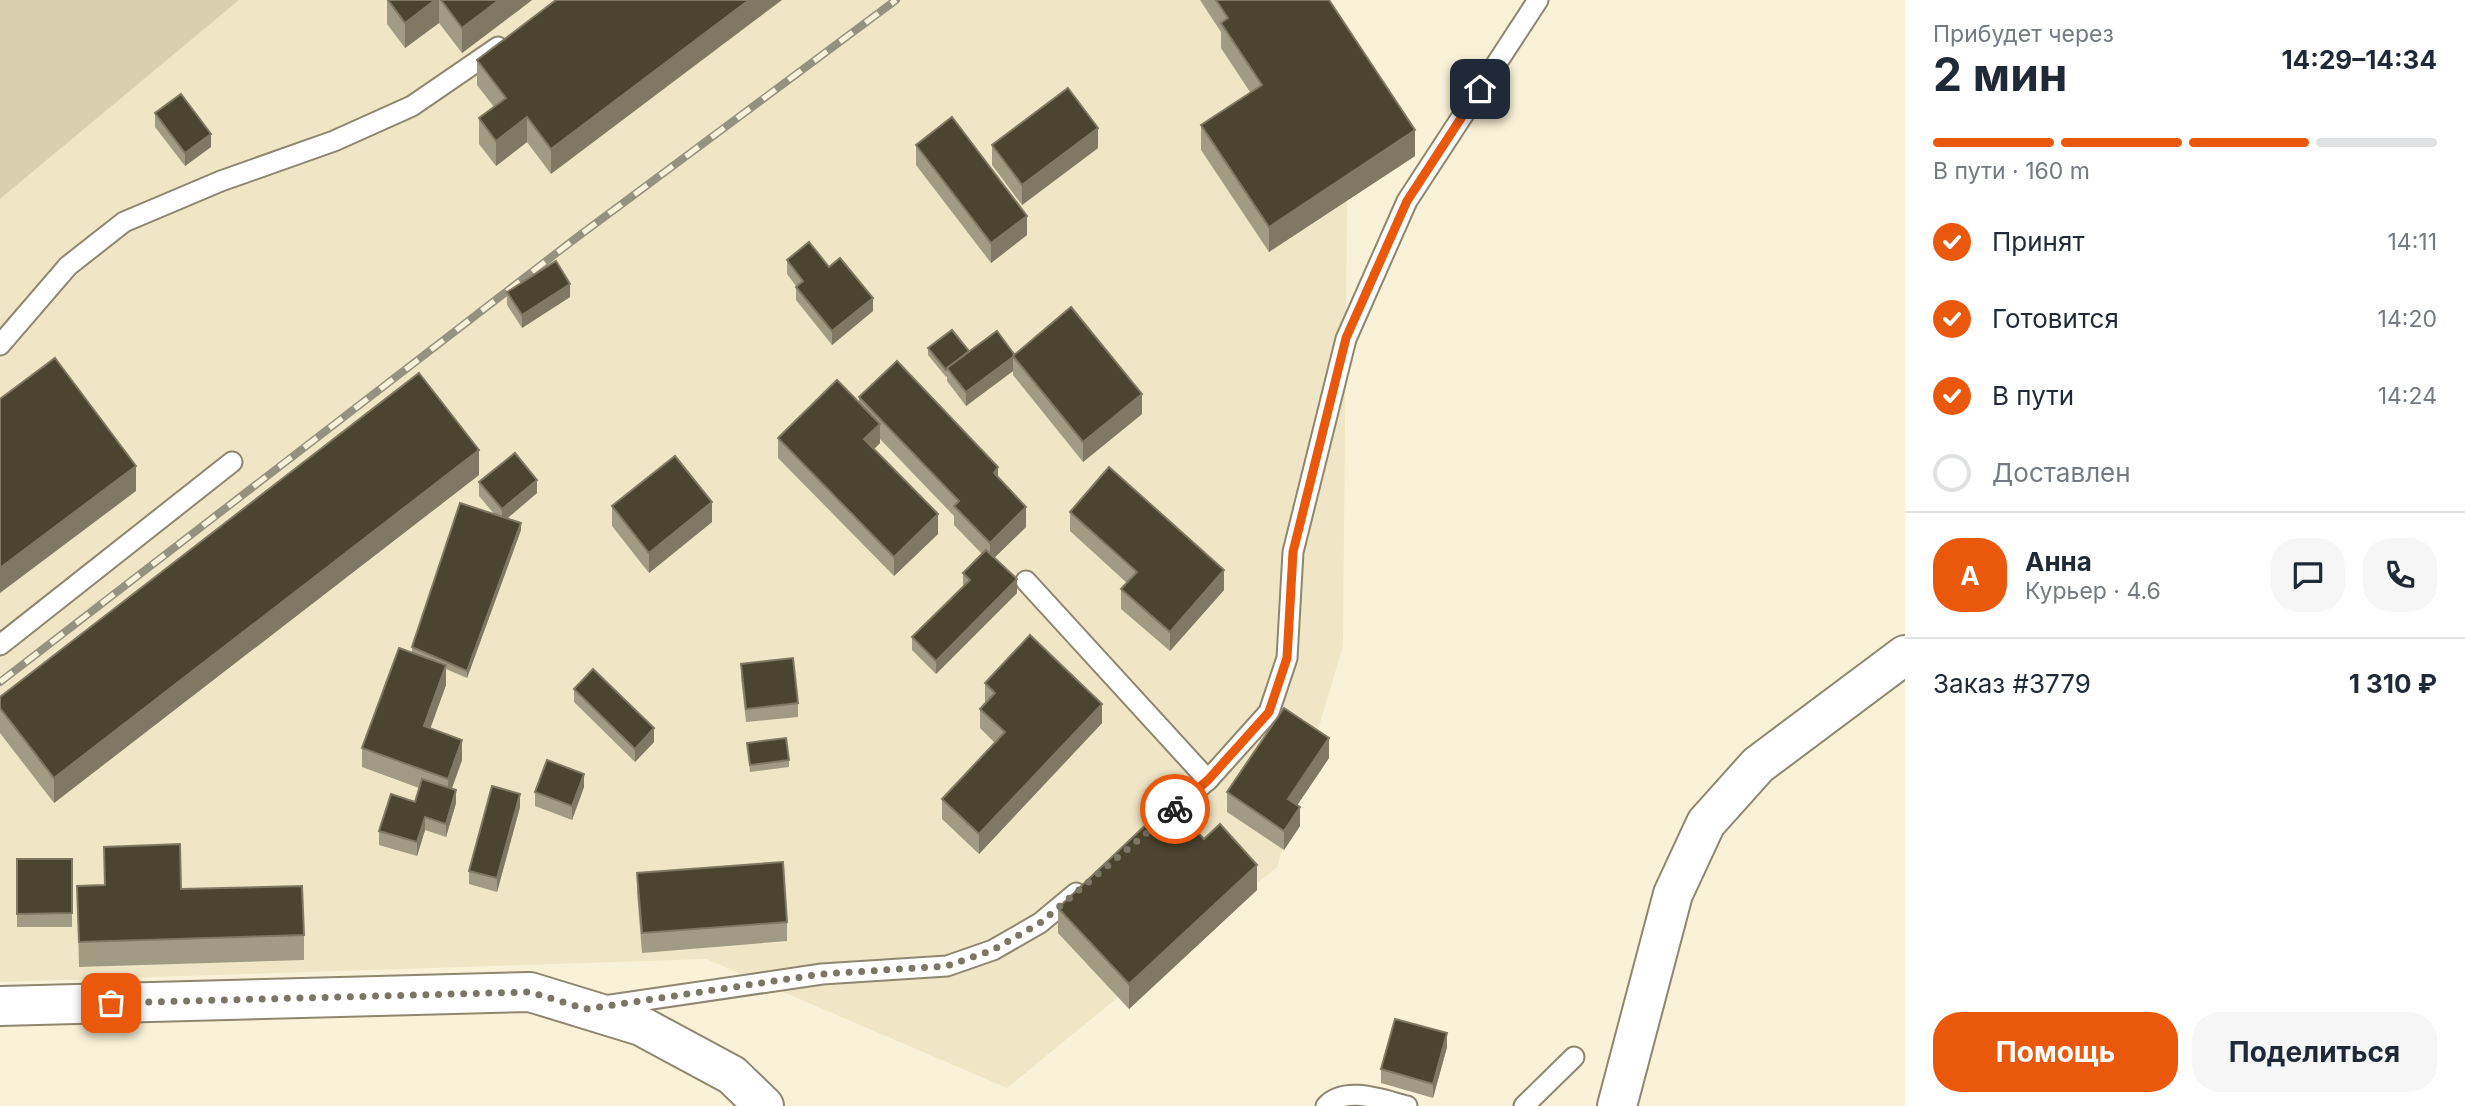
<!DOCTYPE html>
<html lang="ru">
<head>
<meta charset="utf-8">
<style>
  :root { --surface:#fff; --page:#f6f6f7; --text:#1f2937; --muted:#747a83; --line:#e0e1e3; --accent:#ea580c }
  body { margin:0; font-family:Inter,sans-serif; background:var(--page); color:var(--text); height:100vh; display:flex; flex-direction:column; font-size:26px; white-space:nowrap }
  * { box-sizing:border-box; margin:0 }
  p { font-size:23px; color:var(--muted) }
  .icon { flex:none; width:38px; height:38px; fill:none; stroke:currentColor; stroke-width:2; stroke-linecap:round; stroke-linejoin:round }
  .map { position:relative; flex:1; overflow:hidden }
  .panel { display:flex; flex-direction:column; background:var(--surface); width:560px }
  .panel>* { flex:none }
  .pin { position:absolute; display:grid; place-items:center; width:60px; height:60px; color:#fff; margin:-30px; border-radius:14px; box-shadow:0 4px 10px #0006 }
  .courier { position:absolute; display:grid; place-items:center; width:70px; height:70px; margin:-35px; border:5px solid #ea580c; border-radius:50%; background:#fff; color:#222; box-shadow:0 2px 9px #0007 }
  .overview em { font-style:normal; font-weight:700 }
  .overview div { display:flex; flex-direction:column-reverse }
  .overview { display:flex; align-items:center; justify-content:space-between; height:119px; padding:0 28px }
  h1 { font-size:46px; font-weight:700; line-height:52px }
  .bar { display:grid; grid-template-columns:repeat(4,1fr); gap:10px 7px; align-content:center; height:84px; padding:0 28px }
  .bar i { height:9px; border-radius:5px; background:var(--line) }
  .bar .current { background:var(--accent) }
  .bar p { grid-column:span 4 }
  .line { display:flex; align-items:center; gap:18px; padding:0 28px; border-top:2px solid var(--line) }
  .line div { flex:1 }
  .round { display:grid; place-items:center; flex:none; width:74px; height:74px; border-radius:28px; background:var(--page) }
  ol { padding:0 28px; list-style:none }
  li { display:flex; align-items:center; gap:21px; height:77px }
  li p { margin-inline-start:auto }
  li .icon { padding:7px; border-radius:50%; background:var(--accent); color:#fff; stroke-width:4 }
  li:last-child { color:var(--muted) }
  li i { width:38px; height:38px; border:4px solid var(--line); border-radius:50% }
  .action { display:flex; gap:14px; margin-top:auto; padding:14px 28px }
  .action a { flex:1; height:80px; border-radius:28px; background:var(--accent); color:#fff; font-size:28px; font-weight:700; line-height:80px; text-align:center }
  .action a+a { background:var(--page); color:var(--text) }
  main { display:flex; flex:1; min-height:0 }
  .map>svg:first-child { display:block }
</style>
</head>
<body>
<main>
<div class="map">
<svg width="1905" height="1106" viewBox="0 0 1905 1106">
  <rect width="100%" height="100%" fill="#faf2d8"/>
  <!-- built -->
  <path fill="#f0e6c5" d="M239,0H1242L1347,199L1343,646L1277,867L1007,1088L706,959L0,982V199Z"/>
  <!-- green -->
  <path fill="#dad0b0" d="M0,0H239L0,199Z"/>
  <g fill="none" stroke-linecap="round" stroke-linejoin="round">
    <defs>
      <g id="lane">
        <path d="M0,345L68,266L124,222L221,181L334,141L412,106L498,47"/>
        <path d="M1026,581L1208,780L1157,823"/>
        <path d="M0,645L232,462"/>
        <path d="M1208,780L1269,712L1287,658L1293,552L1346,339L1407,201L1538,0"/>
        <path d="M604,1006L822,974L947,966L993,950L1040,923L1076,893"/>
        <path d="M1326,1106C1345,1085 1383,1100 1407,1106"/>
        <path d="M1524,1106L1574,1057"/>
      </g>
      <path id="street" d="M1617,1106L1673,894L1706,823L1758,765L1905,655"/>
      <path id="secondary" d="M0,1006L530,992L641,1026L732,1075L764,1106"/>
    </defs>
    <!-- lane casing -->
    <use href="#lane" stroke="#8e866f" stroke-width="23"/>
    <!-- street casing -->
    <use href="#street" stroke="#8e866f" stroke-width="42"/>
    <!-- secondary casing -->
    <use href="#secondary" stroke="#8e866f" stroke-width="42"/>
    <!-- lane -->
    <use href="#lane" stroke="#fff" stroke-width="19"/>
    <!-- street -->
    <use href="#street" stroke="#fff" stroke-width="38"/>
    <!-- secondary -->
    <use href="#secondary" stroke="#fff" stroke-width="38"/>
    <defs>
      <path id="rail" d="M0,682L576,238L896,0"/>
    </defs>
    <!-- rail casing -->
    <use href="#rail" stroke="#96917f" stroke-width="8"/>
    <!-- rail -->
    <use href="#rail" stroke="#faf2d8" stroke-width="5" stroke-dasharray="16" stroke-linecap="butt"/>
  </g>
  <!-- wall -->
  <g fill="#a29b84">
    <path d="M387,0H532L462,53L439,23L405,48L387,24Z"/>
    <path d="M556,0L551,174L527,142L496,166L479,144V118L494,107L477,85V60Z"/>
    <path d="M1200,0H1329L1415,156L1269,252L1201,150V125L1250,92L1221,48V32Z"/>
    <path d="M155,113L211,147L185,166L155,127Z"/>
    <path d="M916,145L1027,235L991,263L916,165Z"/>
    <path d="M992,145L1098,148L1022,205L992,165Z"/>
    <path d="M787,260L829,267L873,311L832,345L796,300V286L787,274Z"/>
    <path d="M507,292L570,297L522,328L507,305Z"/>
    <path d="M928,348L1014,354L1142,414L1083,462L1013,375V371L966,406L947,381V376L946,377L928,355Z"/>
    <path d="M859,397L998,478L1026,527L994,558L1017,593L936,674L912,650V637L963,586V573L982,554L954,525V516L880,439V443L874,449L938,534L894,576L778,458V438L859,402Z"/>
    <path d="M479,475L54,803L0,733V697Z"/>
    <path d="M479,482L537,493L506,519L521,530L467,678L446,669V685L430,728L462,760L452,788L456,803L446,837L425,830L417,856L379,845V831L415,802L419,788L362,767V748L412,653V647L495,515L479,496Z"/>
    <path d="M612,506L712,522L649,573L612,526Z"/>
    <path d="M1070,512L1224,590L1170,651L1121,609V589L1127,583L1070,531Z"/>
    <path d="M741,664L798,703V717L746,722L741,677Z"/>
    <path d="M985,683L1102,723L979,854L942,819V799L995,743L980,728V709L985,703Z"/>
    <path d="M574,689L654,742L635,762L574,702Z"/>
    <path d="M747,743L789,760V767L750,772Z"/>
    <path d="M1329,758L1297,805L1300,826L1284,850L1227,812V792Z"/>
    <path d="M584,787L572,820L535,806V792Z"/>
    <path d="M520,807L497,892L469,884V871Z"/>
    <path d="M1204,839L1257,890L1129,1009L1058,933V908Z"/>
    <path d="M104,847L181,889L304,935V960L79,967L77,886L104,885Z"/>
    <rect x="17" y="859" width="55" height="68"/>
    <path d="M637,873L787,922V941L642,953L637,893Z"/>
    <path d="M1447,1047L1433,1098L1381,1083V1069Z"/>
  </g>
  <!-- shaded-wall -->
  <g fill="#807862">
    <path d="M435,0H439V23L405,48V23Z"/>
    <path d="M499,0H532L462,53V28Z"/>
    <path d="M749,0H782L551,174V149Z"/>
    <path d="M527,117V142L496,166V141Z"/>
    <path d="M1098,128V148L1022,205V185Z"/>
    <path d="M1415,130V156L1269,252V227Z"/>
    <path d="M211,134V147L185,166V153Z"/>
    <path d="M1027,216V235L991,263V243Z"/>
    <path d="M570,284V297L522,328V315Z"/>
    <path d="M873,298V311L832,345V331Z"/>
    <path d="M1013,357V371L966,406V392Z"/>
    <path d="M1142,394V414L1083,462V442Z"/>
    <path d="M880,424V443L864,459V439Z"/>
    <path d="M479,450V475L54,803V778Z"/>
    <path d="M136,466V491L0,593V568Z"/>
    <path d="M998,467V486L994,473Z"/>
    <path d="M537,480V493L502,523V509Z"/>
    <path d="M712,502V522L649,573V553Z"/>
    <path d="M1026,507V527L990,562V543Z"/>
    <path d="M938,514V534L894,576V557Z"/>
    <path d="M521,523V530L467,678V671Z"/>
    <path d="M1224,570V590L1170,651V632Z"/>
    <path d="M1017,579V593L936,674V661Z"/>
    <path d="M446,665V685L424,746V726Z"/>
    <path d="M1102,704V723L979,854V834Z"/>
    <path d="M654,728V742L635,762V749Z"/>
    <path d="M1329,738V758L1288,819V799Z"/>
    <path d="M462,740V760L448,799V779Z"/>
    <path d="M584,774V787L572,820V806Z"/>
    <path d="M456,790V803L446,837V824Z"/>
    <path d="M520,794V807L497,892V878Z"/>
    <path d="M1300,807V826L1284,850V831Z"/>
    <path d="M425,817V830L417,856V842Z"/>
    <path d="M1257,865V890L1129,1009V984Z"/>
    <path d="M1447,1033V1047L1433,1098V1084Z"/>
  </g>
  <!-- building -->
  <g fill="#4b442f" stroke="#807862" stroke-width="2">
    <path d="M388,0H435L405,23Z"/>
    <path d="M441,0H499L462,28Z"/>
    <path d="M556,0H749L551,149L527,117L496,141L479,118L506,98L477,60Z"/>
    <path d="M1216,0H1329L1415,130L1269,227L1201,125L1262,85L1221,23L1228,18Z"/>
    <path d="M1068,88L1098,128L1022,185L992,145Z"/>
    <path d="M181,94L211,134L185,153L155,113Z"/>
    <path d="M952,117L1027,216L991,243L916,145Z"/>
    <path d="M809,242L829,267L840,258L873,298L832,331L796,287L803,281L787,260Z"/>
    <path d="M556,261L570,284L522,315L507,292Z"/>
    <path d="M1071,307L1142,394L1083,442L1013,356Z"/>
    <path d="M952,330L969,351L946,370L928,348Z"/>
    <path d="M997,331L1014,354L1013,356V357L966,392L947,368Z"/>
    <path d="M55,358L136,466L0,568V399Z"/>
    <path d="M897,361L998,467L994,473L1026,507L990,543L954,506L959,501L859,397Z"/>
    <path d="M419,373L479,450L54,778L0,708V697Z"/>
    <path d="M837,380L880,424L864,439L938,514L894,557L778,438Z"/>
    <path d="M515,453L537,480L502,509L479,482Z"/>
    <path d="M675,456L712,502L649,553L612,506Z"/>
    <path d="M1109,467L1224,570L1170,632L1121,589L1137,572L1070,512Z"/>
    <path d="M460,503L521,523L467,671L412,647Z"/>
    <path d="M986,550L1017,579L936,661L912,637L970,580L963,573Z"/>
    <path d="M1030,635L1102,704L979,834L942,799L1005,732L980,709L995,693L985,683Z"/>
    <path d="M399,648L446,665L424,726L462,740L448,779L362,748Z"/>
    <path d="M793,658L798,703L746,709L741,664Z"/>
    <path d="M593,669L654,728L635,749L574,689Z"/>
    <path d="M1284,708L1329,738L1288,799L1300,807L1284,831L1227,792Z"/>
    <path d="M786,738L789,760L750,765L747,743Z"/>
    <path d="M547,760L584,774L572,806L535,792Z"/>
    <path d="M422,779L456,790L446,824L425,817L417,842L379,831L391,794L415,802Z"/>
    <path d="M492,786L520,794L497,878L469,871Z"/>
    <path d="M1170,802L1204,839L1220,824L1257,865L1129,984L1058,908Z"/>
    <path d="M180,844L181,889L302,886L304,935L79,942L77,886L105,885L104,847Z"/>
    <path d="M17,859H72V913L17,914Z"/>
    <path d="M783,862L787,922L642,933L637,873Z"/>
    <path d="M1395,1019L1447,1033L1433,1084L1381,1069Z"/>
  </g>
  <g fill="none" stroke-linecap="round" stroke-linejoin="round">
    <!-- done -->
    <path stroke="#7b7666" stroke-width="7" stroke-dasharray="0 12.6" d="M111,1003L530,992L586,1009L822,974L947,966L993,950L1040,923L1175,809"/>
    <!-- route -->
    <path stroke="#ea580c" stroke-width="9" d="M1175,809L1208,780L1269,712L1287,658L1293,552L1346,338L1407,201L1480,89"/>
  </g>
</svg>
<div class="pin" style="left:111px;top:1003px;background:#ea580c"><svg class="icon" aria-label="bag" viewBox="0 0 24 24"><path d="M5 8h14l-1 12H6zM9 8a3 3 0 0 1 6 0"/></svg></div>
<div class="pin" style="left:1480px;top:89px;background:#1f2937"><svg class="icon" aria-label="home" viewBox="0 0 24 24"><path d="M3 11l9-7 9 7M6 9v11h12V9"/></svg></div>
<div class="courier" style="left:1175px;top:809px"><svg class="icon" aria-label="bike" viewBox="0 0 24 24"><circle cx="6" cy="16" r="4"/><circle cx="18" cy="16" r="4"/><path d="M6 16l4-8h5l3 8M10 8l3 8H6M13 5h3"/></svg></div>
</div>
<section class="panel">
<div class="overview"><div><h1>2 мин</h1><p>Прибудет через</p></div><em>14:29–14:34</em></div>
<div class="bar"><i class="current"></i><i class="current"></i><i class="current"></i><i></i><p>В пути · 160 m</p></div>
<ol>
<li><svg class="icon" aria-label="check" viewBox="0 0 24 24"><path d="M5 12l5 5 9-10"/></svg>Принят<p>14:11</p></li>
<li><svg class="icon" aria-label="check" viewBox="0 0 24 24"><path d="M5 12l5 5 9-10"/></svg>Готовится<p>14:20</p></li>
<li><svg class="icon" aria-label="check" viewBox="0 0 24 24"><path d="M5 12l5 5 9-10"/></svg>В пути<p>14:24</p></li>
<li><i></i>Доставлен</li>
</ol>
<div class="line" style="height:126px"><b class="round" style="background:var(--accent);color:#fff">А</b><div><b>Анна</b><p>Курьер · 4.6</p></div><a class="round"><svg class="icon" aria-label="chat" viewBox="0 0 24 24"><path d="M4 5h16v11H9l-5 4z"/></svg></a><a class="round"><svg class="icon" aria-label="phone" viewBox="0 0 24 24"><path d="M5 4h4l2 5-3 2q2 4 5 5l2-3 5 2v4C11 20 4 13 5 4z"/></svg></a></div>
<div class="line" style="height:91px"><div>Заказ #3779</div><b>1 310 ₽</b></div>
<div class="action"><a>Помощь</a><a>Поделиться</a></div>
</section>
</main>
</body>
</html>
